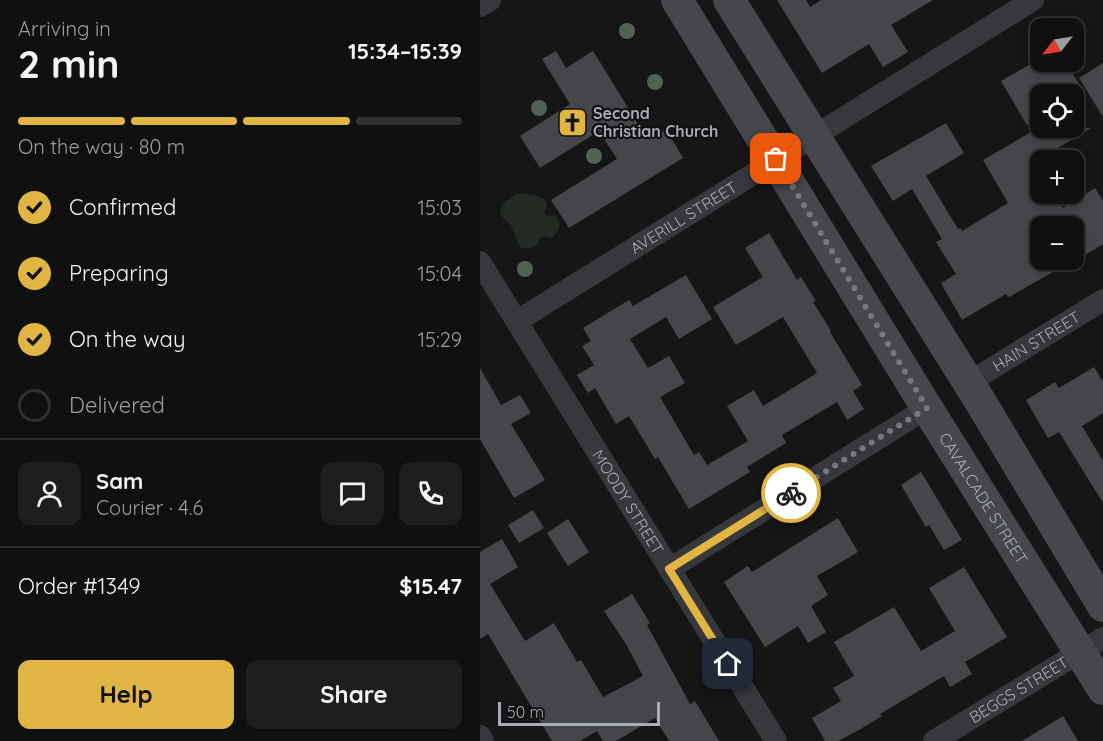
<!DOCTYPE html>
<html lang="en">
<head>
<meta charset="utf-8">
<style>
  :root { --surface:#101011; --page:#1e1e1f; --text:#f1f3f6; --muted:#9c9d9f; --line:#303031; --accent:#e1b544 }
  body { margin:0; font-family:Quicksand,sans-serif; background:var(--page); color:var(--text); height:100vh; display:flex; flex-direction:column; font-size:22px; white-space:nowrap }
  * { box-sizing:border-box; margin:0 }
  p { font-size:20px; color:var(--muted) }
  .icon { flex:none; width:33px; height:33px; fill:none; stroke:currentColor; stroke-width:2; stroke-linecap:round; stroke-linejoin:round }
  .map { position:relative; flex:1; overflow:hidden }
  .drawer { display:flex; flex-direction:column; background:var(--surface); width:480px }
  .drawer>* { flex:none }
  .needle { width:39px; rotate:239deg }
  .controls { position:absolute; left:550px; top:18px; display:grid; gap:12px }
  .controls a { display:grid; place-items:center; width:54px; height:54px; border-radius:12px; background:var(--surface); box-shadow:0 3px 9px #0003,0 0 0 2px var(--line); font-size:30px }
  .scale { position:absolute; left:18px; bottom:15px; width:162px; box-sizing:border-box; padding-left:6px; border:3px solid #a9acb6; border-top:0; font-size:16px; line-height:21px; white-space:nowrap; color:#a9acb6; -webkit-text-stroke:4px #111112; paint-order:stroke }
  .pin { position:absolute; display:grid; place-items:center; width:51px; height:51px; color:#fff; margin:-26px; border-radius:12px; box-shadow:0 3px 9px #0006 }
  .courier { position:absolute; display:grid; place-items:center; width:60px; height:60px; margin:-30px; border:4px solid #e1b544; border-radius:50%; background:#fff; color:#222; box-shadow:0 2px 8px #0007 }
  .summary em { font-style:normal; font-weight:700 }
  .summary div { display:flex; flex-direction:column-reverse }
  .summary { display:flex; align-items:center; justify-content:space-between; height:102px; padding:0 18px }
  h1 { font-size:39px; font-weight:700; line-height:45px }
  .bar { display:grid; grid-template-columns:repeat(4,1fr); gap:9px 6px; align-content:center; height:72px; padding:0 18px }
  .bar i { height:8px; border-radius:4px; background:var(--line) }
  .bar .active { background:var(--accent) }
  .bar p { grid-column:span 4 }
  .line { display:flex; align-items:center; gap:15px; padding:0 18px; border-top:2px solid var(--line) }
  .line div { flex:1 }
  .round { display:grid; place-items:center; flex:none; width:63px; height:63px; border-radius:12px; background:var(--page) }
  ol { padding:0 18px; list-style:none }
  li { display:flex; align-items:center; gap:18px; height:66px }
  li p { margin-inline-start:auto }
  li .icon { padding:6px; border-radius:50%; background:var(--accent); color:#111; stroke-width:4 }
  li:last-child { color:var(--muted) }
  li i { width:33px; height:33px; border:3px solid var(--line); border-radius:50% }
  .primary-button { display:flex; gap:12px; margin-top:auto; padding:12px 18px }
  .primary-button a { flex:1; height:69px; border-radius:12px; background:var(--accent); color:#111; font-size:24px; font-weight:700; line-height:69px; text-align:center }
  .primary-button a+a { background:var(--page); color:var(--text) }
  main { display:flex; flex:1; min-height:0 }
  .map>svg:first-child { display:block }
</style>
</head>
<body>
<main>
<section class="drawer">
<div class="summary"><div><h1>2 min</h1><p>Arriving in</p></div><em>15:34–15:39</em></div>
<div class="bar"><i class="active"></i><i class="active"></i><i class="active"></i><i></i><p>On the way · 80 m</p></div>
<ol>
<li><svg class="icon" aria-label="check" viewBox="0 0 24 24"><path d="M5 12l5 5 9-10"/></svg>Confirmed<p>15:03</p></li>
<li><svg class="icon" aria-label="check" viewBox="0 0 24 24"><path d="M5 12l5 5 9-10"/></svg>Preparing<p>15:04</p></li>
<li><svg class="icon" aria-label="check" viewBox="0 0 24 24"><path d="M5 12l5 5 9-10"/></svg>On the way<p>15:29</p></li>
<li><i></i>Delivered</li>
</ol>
<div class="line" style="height:108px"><a class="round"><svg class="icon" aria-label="person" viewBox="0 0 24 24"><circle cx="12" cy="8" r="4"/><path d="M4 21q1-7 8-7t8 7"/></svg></a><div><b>Sam</b><p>Courier · 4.6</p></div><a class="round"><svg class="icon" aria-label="chat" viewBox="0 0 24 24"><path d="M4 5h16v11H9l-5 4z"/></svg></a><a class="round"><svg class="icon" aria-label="phone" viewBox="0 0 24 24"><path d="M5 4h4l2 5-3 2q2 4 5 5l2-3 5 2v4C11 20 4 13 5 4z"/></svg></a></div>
<div class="line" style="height:78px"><div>Order #1349</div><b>$15.47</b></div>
<div class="primary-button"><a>Help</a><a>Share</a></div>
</section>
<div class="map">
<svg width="623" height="741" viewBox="0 0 623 741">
  <rect width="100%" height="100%" fill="#161617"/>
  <!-- green -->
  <path fill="#222a23" d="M35,194C47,194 58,193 67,202L64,214L68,216L76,215C81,227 81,230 71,238L63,236L59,239L58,245L47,249L40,247L31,225L20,215L22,205Z"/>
  <!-- building -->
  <g fill="#45464a">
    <path d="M297,0H326L330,7L341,0H453L411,25L428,52L403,67L389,44L342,73Z"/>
    <path d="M76,51L86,68L113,51L168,140L186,129L203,158L89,228L71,200L137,159L119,131L60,168L40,136L90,104L62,59Z"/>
    <path d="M554,62H585L606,94H561V116L547,125L521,81Z"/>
    <path d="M623,63V117L599,78Z"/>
    <path d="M466,123L484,153L446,176L478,229L480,228L482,231L528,203L503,160L558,128H611L561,158V194H575L583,208L615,188L623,201V244L594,262V226H561V260H594L529,297L526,294L482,320L461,283L476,274L456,242L462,239L432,189L413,201L391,166Z"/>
    <path d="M289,233L317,280L321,277L336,301L333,302L351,331L350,332L382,385L373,391L384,409L367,420L357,402L302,435L306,443L267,467L270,472L209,509L178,457L175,459L149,416L136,424L115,388L108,393L97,375L114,365L102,346L111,341L103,328L149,300L153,306L206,275L232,319L199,339L186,317L150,339L168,368L189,356L205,383L180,397L214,455L219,452L227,465L268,441L247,406L274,390L283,406L337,373L303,317L256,345L233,307L283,277L265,248Z"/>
    <path d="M614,367L623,382V413L602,426L623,461V503L579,432L568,438L546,400L575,382L579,388Z"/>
    <path d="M0,368L21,405L40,395L51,413L31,424L65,480L34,498L0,439Z"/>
    <path d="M441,472L482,540L464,550L449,525L446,527L421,485Z"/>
    <path d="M53,510L64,528L39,543L28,525Z"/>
    <path d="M358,518L378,552L337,576L348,595L331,606L346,632L328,643L318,626L285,647L244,582L268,566L272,572Z"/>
    <path d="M88,519L109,552L88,566L67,533Z"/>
    <path d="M22,539L38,567L10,584L45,641L74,623L97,662L101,660L123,697L163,676L146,644L124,611L152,594L170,623L167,625L210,704L215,701L239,741H189L175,718L136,741H123L117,731L100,741H72L8,634L0,639V552Z"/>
    <path d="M484,567L527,637L485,662L492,674L470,687L464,676L400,714L402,716L379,730L358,741H345L332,718L361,701L353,688L374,676L354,642L414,607L441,651L475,631L449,588Z"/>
    <path d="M583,716L598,741H542Z"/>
  </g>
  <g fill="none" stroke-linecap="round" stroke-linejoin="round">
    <!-- street -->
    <g stroke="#37383c" stroke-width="22">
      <path d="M0,6L10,0"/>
      <path id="s1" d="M0,262L296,741"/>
      <path id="s2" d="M37,321L553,0"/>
      <path id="s3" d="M488,383L623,300"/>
      <path d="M189,569L447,408"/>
      <path d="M0,736L3,741"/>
      <path id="s4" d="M454,741L623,638"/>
    </g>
    <!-- secondary -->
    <g stroke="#45474c" stroke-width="32">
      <path id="s5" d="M197,0L447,408L623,689"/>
      <path d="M249,0L500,401L623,606"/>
    </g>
  </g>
  <!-- trees -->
  <g fill="#516154">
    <circle cx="147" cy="31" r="8"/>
    <circle cx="175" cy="82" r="8"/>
    <circle cx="59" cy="108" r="8"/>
    <circle cx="114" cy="156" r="8"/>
    <circle cx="45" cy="269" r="8"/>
  </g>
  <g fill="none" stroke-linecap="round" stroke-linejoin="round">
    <!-- done -->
    <path stroke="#76787e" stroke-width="6" stroke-dasharray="0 10.8" d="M296,159L447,408L311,493"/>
    <!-- route -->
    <path stroke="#e1b544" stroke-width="8" d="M248,664L189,569L311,493"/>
  </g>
  <!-- icons -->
  <defs>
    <symbol id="church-square" viewBox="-11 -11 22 22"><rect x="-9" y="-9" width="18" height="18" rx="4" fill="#e1b544" stroke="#111112"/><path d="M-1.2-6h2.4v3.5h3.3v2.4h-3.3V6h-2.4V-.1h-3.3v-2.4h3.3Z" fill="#111"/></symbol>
  </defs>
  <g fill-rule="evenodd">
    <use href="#church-square" x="76" y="106" width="33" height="33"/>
  </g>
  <g text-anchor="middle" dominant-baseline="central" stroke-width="4.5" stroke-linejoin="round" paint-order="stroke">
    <!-- poi labels -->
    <g font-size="16" font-weight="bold" fill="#a9acb6" stroke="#111112" text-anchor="start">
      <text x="113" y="113">Second<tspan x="113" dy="18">Christian Church</tspan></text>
    </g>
    <!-- street labels -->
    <g font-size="16" fill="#a9acb6" stroke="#111112">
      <text stroke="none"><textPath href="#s2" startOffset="196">AVERILL STREET</textPath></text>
      <text stroke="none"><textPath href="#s3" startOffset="80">HAIN STREET</textPath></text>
      <text stroke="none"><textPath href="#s5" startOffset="585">CAVALCADE STREET</textPath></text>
      <text stroke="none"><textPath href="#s1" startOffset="282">MOODY STREET</textPath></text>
      <text stroke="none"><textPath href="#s4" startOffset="99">BEGGS STREET</textPath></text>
    </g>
  </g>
</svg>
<div class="controls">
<a><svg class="needle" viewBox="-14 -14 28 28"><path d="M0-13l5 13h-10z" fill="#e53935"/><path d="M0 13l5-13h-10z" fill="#9c9d9f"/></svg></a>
<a><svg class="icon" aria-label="locate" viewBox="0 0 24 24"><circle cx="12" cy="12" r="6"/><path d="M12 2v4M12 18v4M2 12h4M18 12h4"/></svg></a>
<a>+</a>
<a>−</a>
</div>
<div class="scale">50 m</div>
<div class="pin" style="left:296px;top:159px;background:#ea580c"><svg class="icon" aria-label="bag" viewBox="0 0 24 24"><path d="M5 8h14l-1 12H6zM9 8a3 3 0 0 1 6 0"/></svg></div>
<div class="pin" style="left:248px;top:664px;background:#1f2937"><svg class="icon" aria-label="home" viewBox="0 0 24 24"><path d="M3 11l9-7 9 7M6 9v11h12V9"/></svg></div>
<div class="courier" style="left:311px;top:493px"><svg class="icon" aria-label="bike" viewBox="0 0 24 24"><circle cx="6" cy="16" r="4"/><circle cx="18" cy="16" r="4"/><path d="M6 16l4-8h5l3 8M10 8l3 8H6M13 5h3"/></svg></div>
</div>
</main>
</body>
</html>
